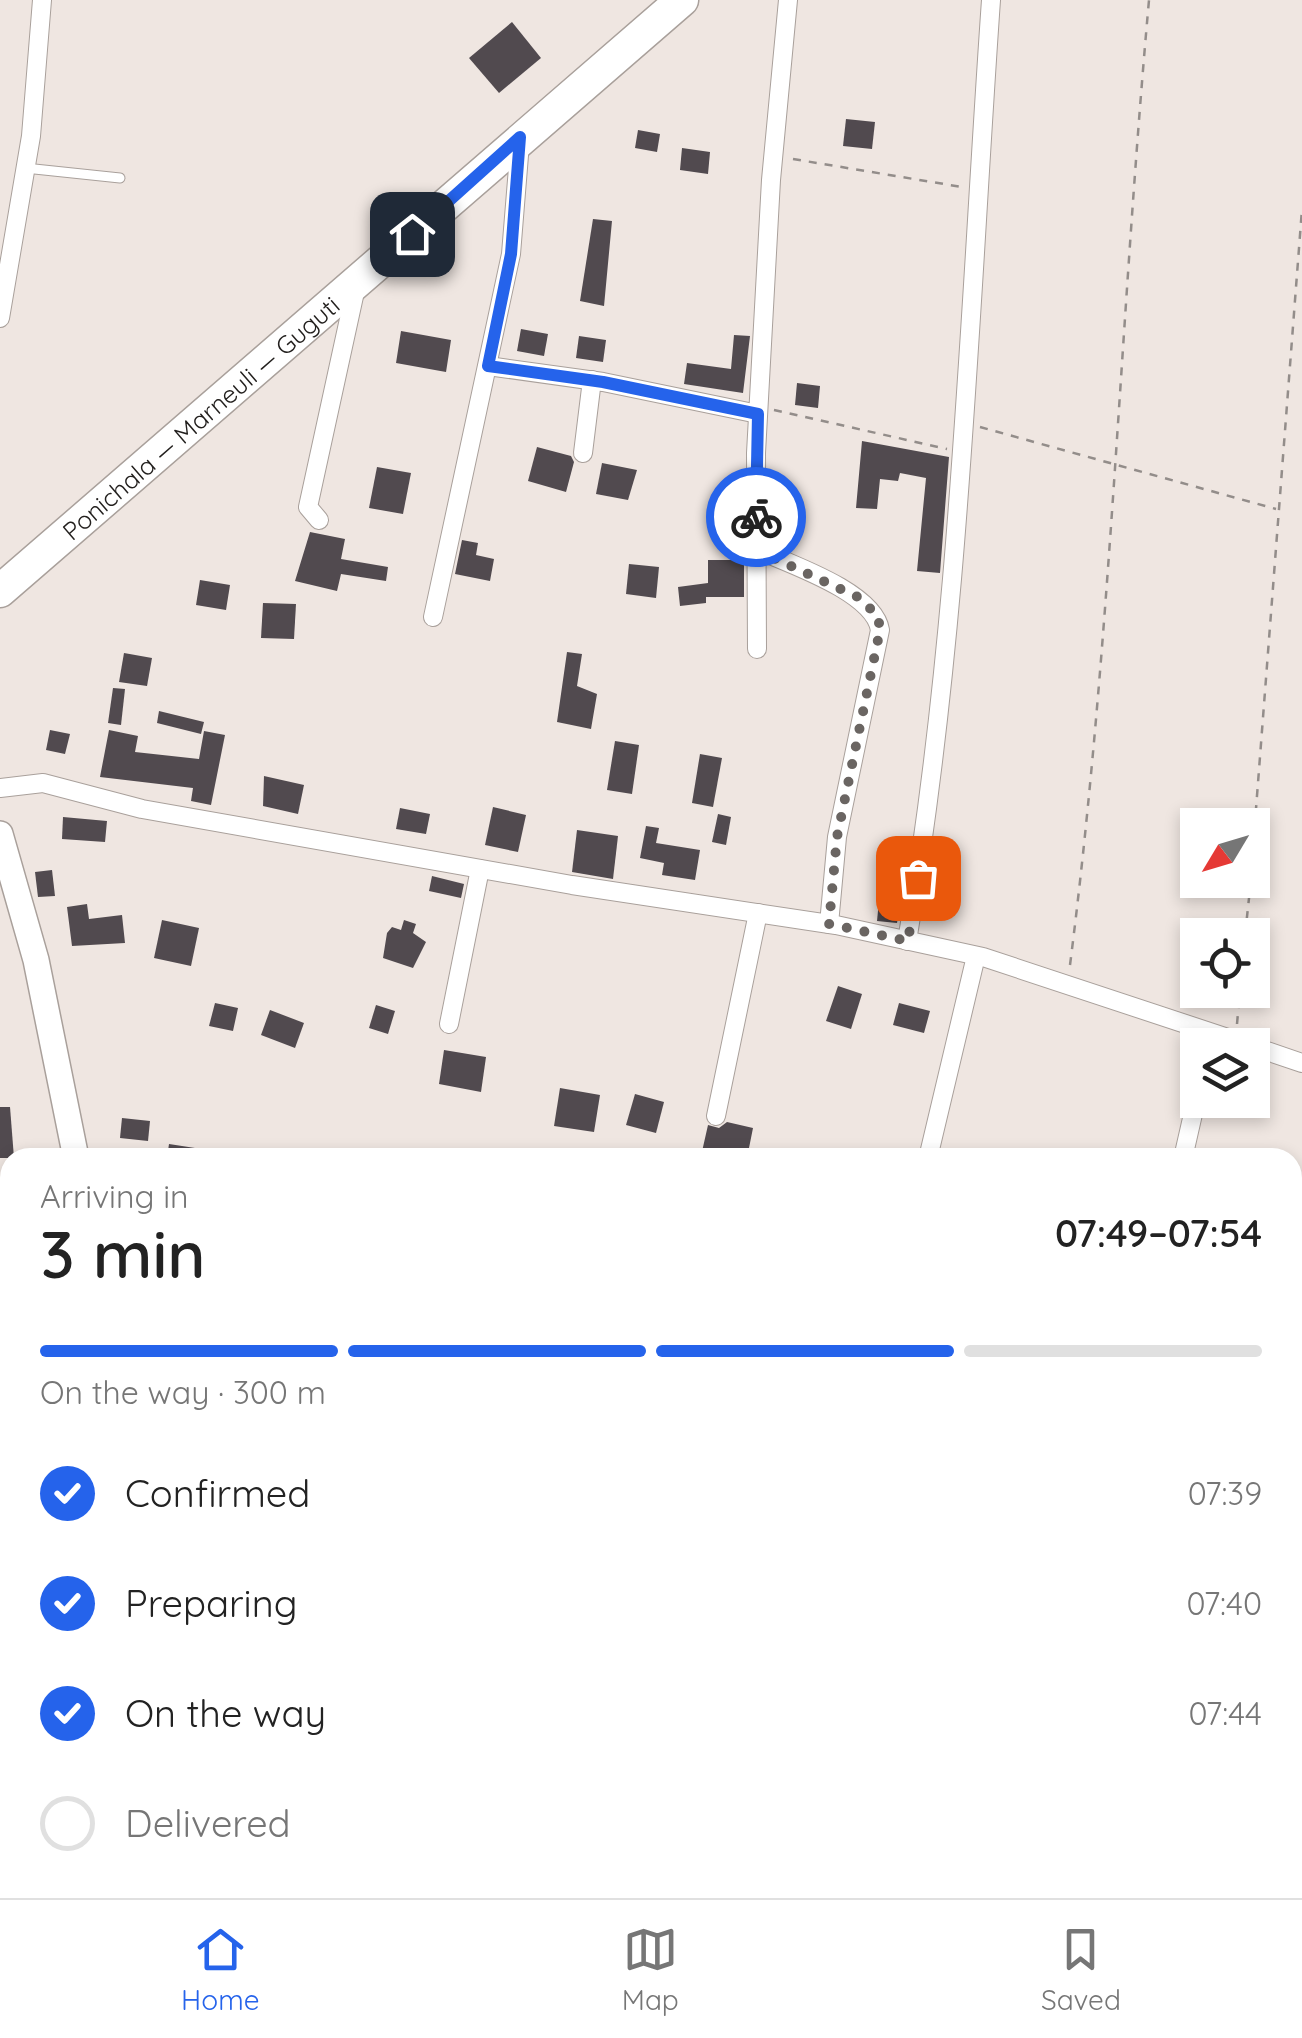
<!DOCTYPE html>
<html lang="en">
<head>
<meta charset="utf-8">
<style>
  :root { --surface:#fff; --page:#f2f2f2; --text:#222; --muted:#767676; --line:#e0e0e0; --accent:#2563eb }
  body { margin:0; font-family:Quicksand,sans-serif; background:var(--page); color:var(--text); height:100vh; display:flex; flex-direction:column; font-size:38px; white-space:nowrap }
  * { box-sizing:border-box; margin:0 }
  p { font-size:32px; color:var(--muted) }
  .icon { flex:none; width:55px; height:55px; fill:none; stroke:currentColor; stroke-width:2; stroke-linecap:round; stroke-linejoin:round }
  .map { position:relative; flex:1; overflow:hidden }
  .drawer { position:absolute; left:0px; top:1148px; width:1302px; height:752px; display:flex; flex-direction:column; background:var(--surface); border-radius:30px 30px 0 0; box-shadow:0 5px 15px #0003 }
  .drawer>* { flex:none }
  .needle { width:65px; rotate:232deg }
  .tools { position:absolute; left:1180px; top:808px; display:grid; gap:20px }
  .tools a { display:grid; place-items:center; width:90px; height:90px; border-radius:0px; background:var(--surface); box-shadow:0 5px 15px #0003; font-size:50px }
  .pin { position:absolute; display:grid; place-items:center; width:85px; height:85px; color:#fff; margin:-42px; border-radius:20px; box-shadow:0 5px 15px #0006 }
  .courier { position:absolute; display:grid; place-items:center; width:100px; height:100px; margin:-50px; border:8px solid #2563eb; border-radius:50%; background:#fff; color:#222; box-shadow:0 2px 12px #0007 }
  .overview em { font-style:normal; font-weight:600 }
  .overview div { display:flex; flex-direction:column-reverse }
  .overview { display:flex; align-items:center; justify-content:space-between; height:170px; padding:0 40px }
  h1 { font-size:65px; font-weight:600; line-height:75px }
  .bar { display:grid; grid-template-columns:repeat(4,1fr); gap:15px 10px; align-content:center; height:120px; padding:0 40px }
  .bar i { height:12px; border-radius:8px; background:var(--line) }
  .bar .on { background:var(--accent) }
  .bar p { grid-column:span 4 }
  ol { padding:0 40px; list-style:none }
  li { display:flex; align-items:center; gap:30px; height:110px }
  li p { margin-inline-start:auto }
  li .icon { padding:10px; border-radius:50%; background:var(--accent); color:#fff; stroke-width:4 }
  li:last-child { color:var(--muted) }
  li i { width:55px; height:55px; border:5px solid var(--line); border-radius:50% }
  .tab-bar { display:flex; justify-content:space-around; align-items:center; height:140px; border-top:2px solid var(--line); background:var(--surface); font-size:28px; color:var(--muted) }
  .tab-bar a { display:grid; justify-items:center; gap:5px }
  .tab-bar .on { color:var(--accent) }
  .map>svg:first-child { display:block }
</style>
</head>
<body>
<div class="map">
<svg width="1302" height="1898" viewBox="0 0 1302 1898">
  <rect width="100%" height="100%" fill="#efe6e1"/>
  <!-- building -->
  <g fill="#514a4f">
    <path d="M512,22L541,58L499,93L469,58Z"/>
    <path d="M846,119L875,122L872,149L843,146Z"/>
    <path d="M638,130L660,134L657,152L635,148Z"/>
    <path d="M682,148L710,152L708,174L680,170Z"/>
    <path d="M593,219L612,221L604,306L580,301Z"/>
    <path d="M521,329L548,334L544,356L517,351Z"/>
    <path d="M401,331L451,340L446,372L396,363Z"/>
    <path d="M734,335L750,336L743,393L684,384L687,363L731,369Z"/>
    <path d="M579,336L606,340L603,362L576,358Z"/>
    <path d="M797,383L820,386L818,408L795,405Z"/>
    <path d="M862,441L949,457L940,573L917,571L926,478L900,473L898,481L880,479L877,509L856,508Z"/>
    <path d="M537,447L571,456L574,462L566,492L528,481Z"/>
    <path d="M602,463L637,470L628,500L596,494Z"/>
    <path d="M377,467L411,473L403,514L369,508Z"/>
    <path d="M310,532L345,539L341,559L388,567L386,581L341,574L337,591L295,581Z"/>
    <path d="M462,540L478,543L476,555L494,559L490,581L455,574Z"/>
    <path d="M708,560H744V597H706V603L680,606L678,587L708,583Z"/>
    <path d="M629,564L659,567L656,598L626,594Z"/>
    <path d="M200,580L230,585L226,610L196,605Z"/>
    <path d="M263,603L296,604L294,639L261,638Z"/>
    <path d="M567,652L582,654L577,686L597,694L591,729L557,722Z"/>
    <path d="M124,653L152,658L147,686L119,682Z"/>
    <path d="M113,688L125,689L121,725L108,723Z"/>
    <path d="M159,711L204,722L201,734L157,723Z"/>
    <path d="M50,730L70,734L65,754L46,750Z"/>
    <path d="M109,730L138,736L135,752L199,759L204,731L225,735L211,805L191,801L193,788L100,777Z"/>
    <path d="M615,741L639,745L632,794L607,790Z"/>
    <path d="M700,754L722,758L713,807L692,803Z"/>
    <path d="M264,776L304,785L298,814L263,806Z"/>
    <path d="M493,807L526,815L518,852L485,845Z"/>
    <path d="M400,808L430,814L426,834L396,829Z"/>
    <path d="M718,814L731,817L726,845L712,842Z"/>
    <path d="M63,817L107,821L105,842L62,839Z"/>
    <path d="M646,826L659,828L656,843L700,850L695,880L662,875L664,863L640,858Z"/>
    <path d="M577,830L618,836L613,879L572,872Z"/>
    <path d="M52,870L55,896L38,897L35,872Z"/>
    <path d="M432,876L464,884L461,898L429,891Z"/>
    <path d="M880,891L902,893L897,923L877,921Z"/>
    <path d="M87,904L89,919L122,915L125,943L72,946L67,907Z"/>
    <path d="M162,920L199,928L191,966L154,958Z"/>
    <path d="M404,920L416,924L413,933L426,942L413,968L383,958L387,933L392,927L401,930Z"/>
    <path d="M838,986L862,994L851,1029L826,1021Z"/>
    <path d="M215,1003L238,1008L233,1031L209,1026Z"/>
    <path d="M899,1003L930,1011L924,1033L893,1025Z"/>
    <path d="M376,1005L395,1011L388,1034L369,1028Z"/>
    <path d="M270,1010L304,1023L295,1048L261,1035Z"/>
    <path d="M444,1050L486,1057L481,1092L439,1084Z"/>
    <path d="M560,1088L600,1095L594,1132L554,1126Z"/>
    <path d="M635,1094L664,1102L656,1133L626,1125Z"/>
    <path d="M0,1107H10L14,1158H0Z"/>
    <path d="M122,1118L150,1121L148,1141L120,1138Z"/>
    <path d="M727,1122L753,1128L747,1158L701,1156L708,1125L719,1128Z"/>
    <path d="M169,1144L208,1150V1158H167Z"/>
  </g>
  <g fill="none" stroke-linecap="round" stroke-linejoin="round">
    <defs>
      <path id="lane" d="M25,168L120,178"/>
      <g id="street">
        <path d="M0,318L31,136L42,0"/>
        <path d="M488,366L603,382L758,414"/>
        <path d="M583,453L592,380"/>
        <path d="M319,520L308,507L356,287"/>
        <path d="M756,549C790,564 874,592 880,630L837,837L829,924"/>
        <path d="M433,617L511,254L520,143"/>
        <path d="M757,649L756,453L771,180L788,0"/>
        <path d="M0,788L43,783L142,809L572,885L836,925L983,957L1249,1045"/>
        <path d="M907,941C960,630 969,314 991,0"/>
        <path d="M449,1024L480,869"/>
        <path d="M1252,1046L1302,1063"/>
        <path d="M716,1116L758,913"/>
        <path d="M928,1158L976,956"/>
        <path d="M1183,1158L1198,1092"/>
        <path d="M0,1199L10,1197"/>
        <path d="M1292,1265L1302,1268"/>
        <path d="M0,1397L10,1396"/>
        <path d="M1292,1413L1302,1416"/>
        <path d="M1292,1562L1302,1565"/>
        <path d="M203,1890L229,1898"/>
        <path d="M975,1898L978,1890"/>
      </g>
      <g id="secondary">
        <path d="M0,834L36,960L76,1158"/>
        <path d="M0,1847L10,1850"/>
        <path d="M121,1898L123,1890"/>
      </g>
      <g id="highway">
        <path id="s1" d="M0,591L682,0"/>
      </g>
    </defs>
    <!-- lane casing -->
    <use href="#lane" stroke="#a9a09b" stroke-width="11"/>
    <!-- street casing -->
    <use href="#street" stroke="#a9a09b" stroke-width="20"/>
    <!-- secondary casing -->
    <use href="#secondary" stroke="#a9a09b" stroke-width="28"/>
    <!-- highway casing -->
    <use href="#highway" stroke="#a9a09b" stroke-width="35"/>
    <!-- path -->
    <g stroke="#938d8a" stroke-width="2.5" stroke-dasharray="8 8" stroke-linecap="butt">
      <path d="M793,159L962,187"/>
      <path d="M774,410L947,449"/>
      <path d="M980,427L1276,509"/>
      <path d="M1252,861L1302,209"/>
      <path d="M1245,935L1251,880"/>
      <path d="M1070,965C1111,644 1120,322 1149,0"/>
      <path d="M1237,1024L1240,990"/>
      <path d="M1292,1668L1302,1669"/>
    </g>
    <!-- lane -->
    <use href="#lane" stroke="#fff" stroke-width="9"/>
    <!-- street -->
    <use href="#street" stroke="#fff" stroke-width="18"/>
    <!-- secondary -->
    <use href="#secondary" stroke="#fff" stroke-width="25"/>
    <!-- highway -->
    <use href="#highway" stroke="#fff" stroke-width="32"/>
  </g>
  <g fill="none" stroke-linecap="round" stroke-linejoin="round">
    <!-- done -->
    <path stroke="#6a6562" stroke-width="10" stroke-dasharray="0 18" d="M756,517V550L858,597L878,616L880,630L837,837L829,924L908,941L918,878"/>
    <!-- route -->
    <path stroke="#2563eb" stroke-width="12" d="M412,234L520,137L511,254L488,366L603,382L758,414L756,517"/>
  </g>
  <g text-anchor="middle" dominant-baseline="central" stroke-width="10" stroke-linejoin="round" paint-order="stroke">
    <!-- street labels -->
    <g font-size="25" fill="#23201e" stroke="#efe6e1">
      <text stroke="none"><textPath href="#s1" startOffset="265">Ponichala — Marneuli — Guguti</textPath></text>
    </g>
  </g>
</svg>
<div class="tools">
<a><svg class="needle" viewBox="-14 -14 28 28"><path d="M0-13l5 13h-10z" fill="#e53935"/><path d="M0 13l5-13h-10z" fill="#767676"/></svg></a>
<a><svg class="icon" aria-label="locate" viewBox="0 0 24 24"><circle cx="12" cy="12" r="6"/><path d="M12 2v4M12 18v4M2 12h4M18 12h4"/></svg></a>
<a><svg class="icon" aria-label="layers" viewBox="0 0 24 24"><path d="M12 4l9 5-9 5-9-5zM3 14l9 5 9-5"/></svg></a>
</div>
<div class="pin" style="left:918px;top:878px;background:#ea580c"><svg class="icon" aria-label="bag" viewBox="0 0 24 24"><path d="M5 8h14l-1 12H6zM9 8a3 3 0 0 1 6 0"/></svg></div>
<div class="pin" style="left:412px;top:234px;background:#1f2937"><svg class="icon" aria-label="home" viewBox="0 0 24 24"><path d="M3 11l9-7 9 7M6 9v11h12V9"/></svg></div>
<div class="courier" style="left:756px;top:517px"><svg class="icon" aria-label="bike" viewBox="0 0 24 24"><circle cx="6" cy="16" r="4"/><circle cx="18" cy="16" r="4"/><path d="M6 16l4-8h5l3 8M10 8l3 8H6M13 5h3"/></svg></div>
<section class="drawer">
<div class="overview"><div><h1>3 min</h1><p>Arriving in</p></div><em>07:49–07:54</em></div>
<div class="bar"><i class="on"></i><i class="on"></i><i class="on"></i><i></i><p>On the way · 300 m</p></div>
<ol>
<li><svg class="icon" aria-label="check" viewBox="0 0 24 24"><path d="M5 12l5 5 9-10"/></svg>Confirmed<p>07:39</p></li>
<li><svg class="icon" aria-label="check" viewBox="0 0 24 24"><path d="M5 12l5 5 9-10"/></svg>Preparing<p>07:40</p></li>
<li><svg class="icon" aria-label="check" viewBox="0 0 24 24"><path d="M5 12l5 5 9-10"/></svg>On the way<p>07:44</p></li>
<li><i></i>Delivered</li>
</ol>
</section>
</div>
<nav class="tab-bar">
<a class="on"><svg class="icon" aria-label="home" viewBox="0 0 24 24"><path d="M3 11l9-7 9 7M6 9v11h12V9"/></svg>Home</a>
<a><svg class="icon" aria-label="map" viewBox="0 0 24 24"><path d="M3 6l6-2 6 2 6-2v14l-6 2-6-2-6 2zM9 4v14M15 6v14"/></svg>Map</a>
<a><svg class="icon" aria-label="saved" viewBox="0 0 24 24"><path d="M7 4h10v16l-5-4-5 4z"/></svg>Saved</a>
</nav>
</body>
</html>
